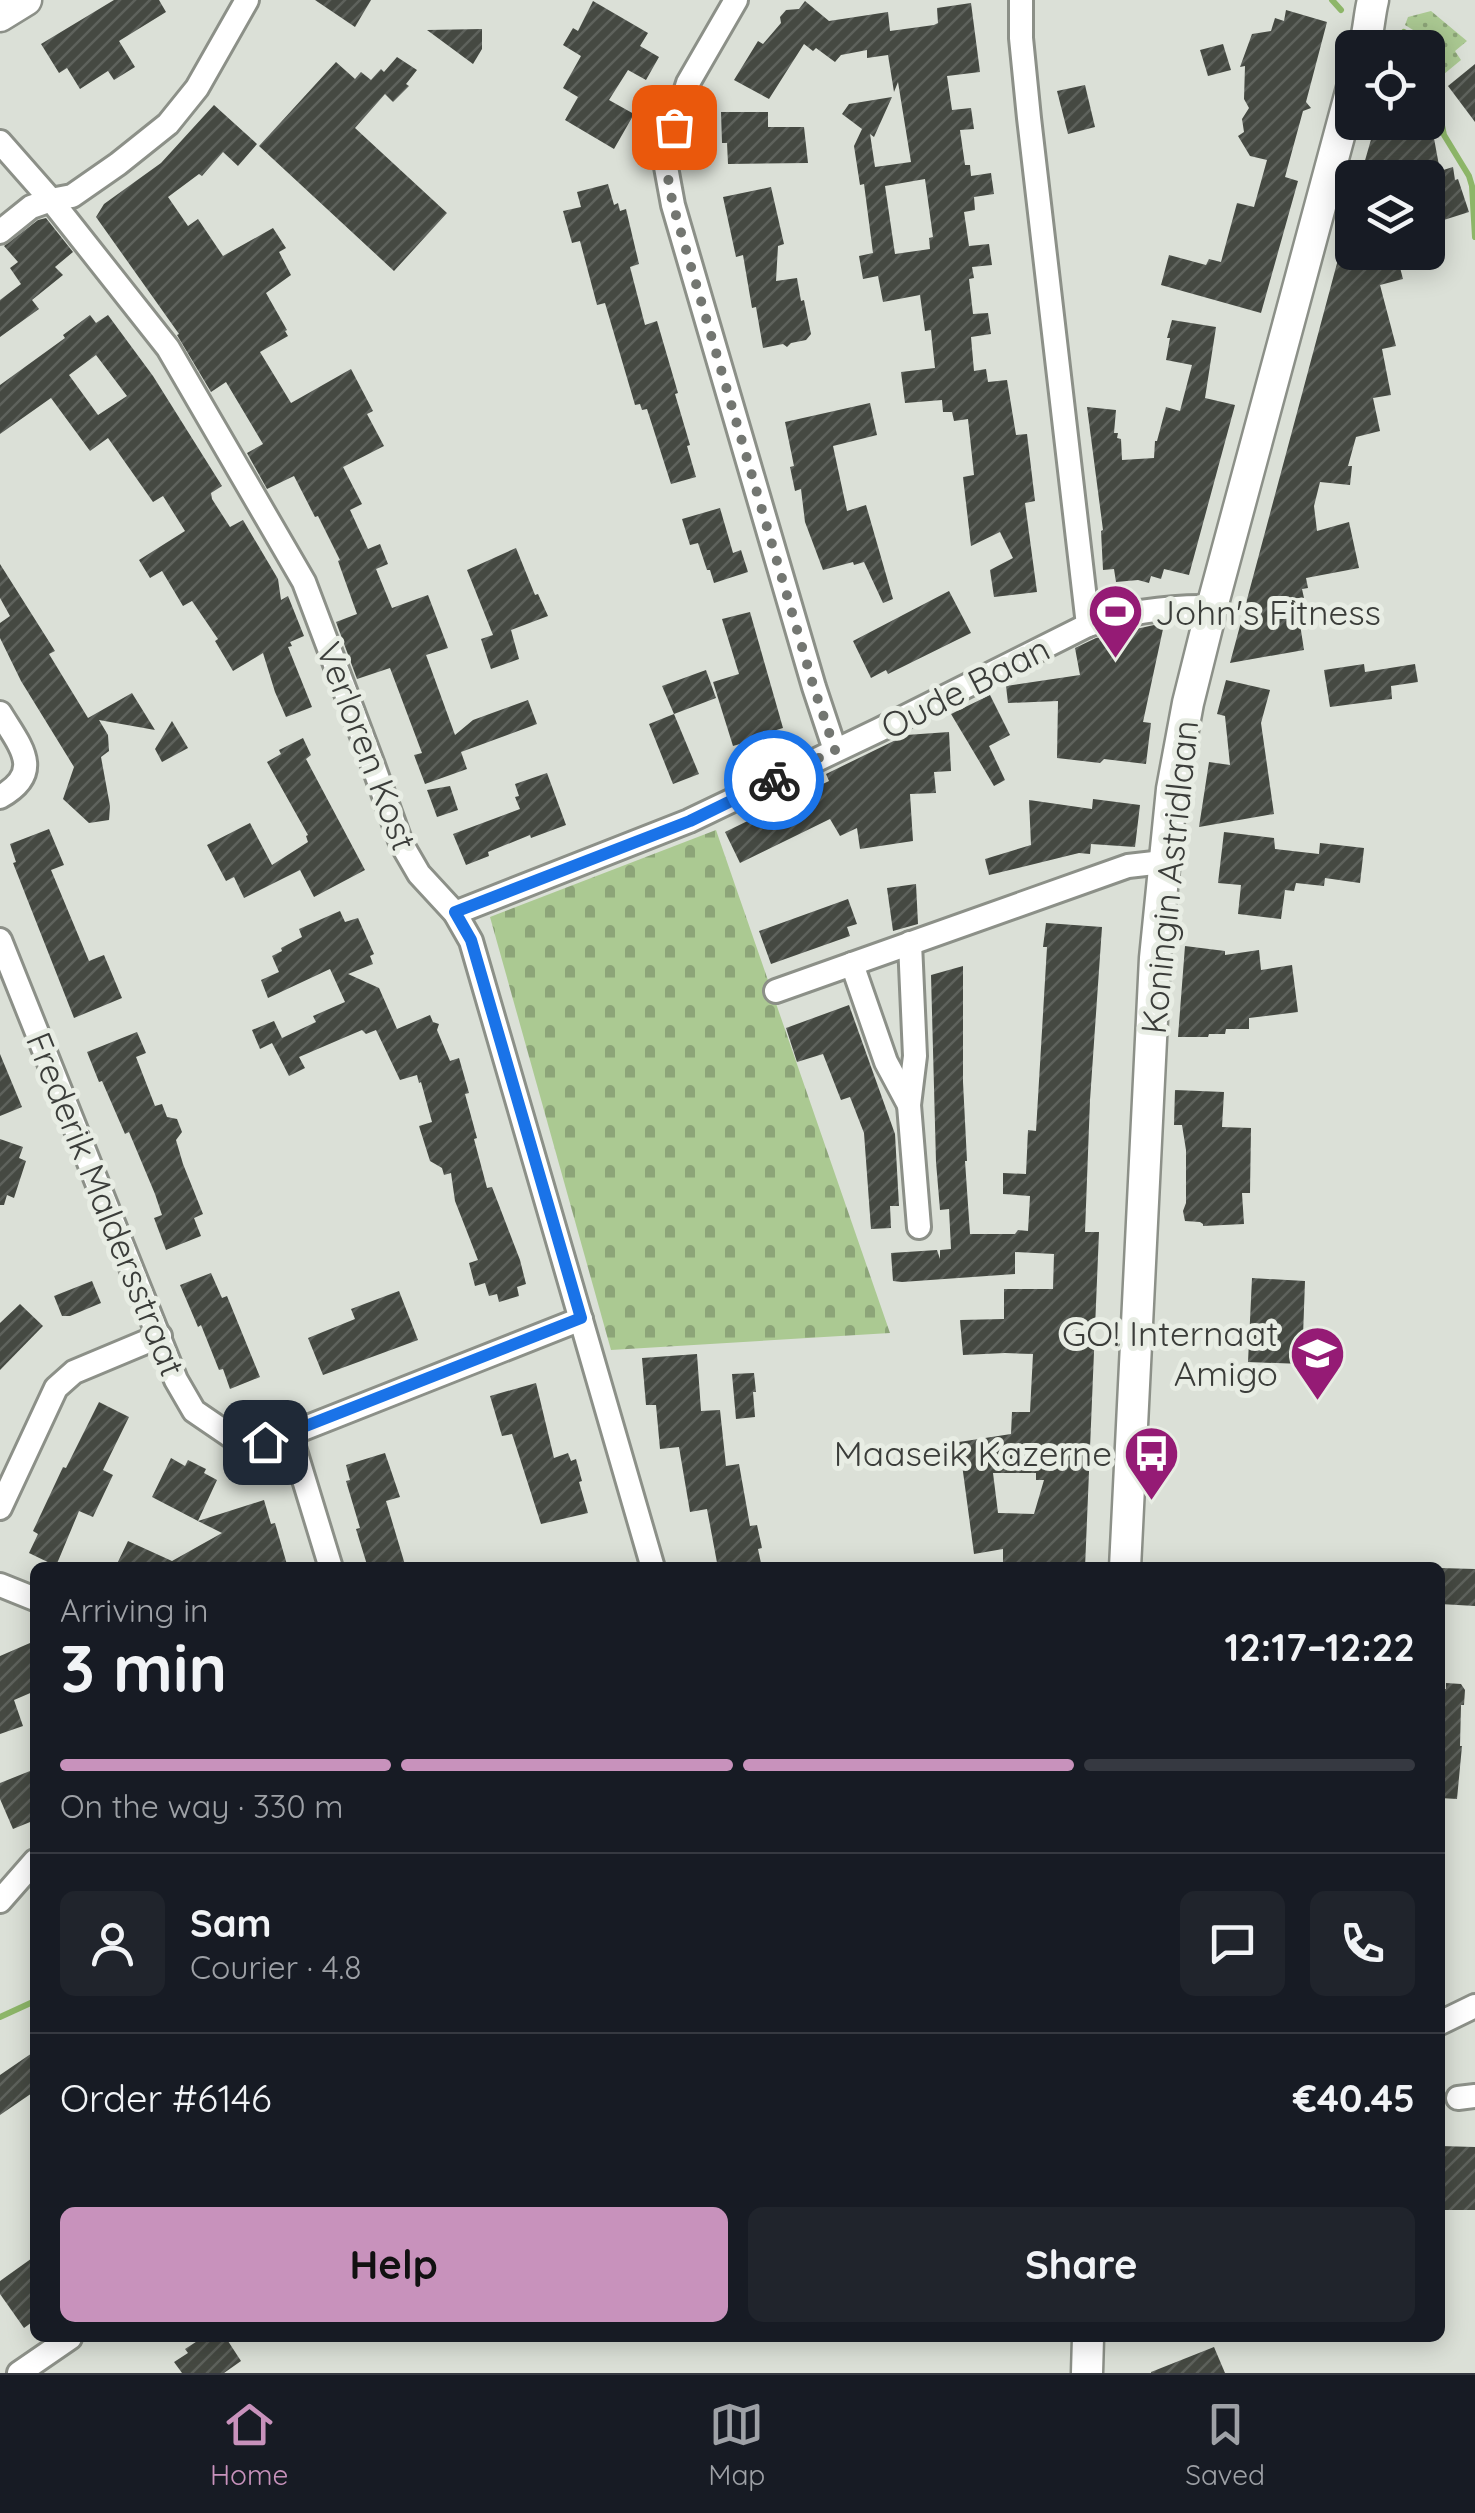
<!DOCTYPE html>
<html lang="en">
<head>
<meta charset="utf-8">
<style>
  :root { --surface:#171b24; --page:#20242c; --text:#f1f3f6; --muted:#9ea1a6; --line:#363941; --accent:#c892bc }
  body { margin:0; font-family:Quicksand,sans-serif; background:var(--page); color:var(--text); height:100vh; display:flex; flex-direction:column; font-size:38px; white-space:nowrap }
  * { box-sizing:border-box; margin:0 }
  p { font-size:32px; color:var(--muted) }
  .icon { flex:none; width:55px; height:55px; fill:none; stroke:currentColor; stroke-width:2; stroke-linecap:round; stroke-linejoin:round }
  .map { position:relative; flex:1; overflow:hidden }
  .sheet { position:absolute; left:30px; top:1562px; width:1415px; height:780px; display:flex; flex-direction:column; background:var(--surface); border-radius:15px; box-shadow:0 5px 25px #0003 }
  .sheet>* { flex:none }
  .buttons { position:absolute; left:1335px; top:30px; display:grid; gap:20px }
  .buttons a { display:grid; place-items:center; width:110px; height:110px; border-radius:15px; background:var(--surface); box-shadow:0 5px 25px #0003; font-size:50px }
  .pin { position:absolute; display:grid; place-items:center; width:85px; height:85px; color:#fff; margin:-42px; border-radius:20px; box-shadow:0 5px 15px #0006 }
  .courier { position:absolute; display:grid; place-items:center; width:100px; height:100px; margin:-50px; border:8px solid #1a73e8; border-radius:50%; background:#fff; color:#222; box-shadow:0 2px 12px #0007 }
  .overview em { font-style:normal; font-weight:700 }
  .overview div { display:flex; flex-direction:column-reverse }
  .overview { display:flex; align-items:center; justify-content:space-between; height:170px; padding:0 30px }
  h1 { font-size:65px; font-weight:700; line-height:75px }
  .bar { display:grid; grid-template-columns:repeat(4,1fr); gap:15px 10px; align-content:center; height:120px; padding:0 30px }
  .bar i { height:12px; border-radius:8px; background:var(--line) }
  .bar .on { background:var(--accent) }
  .bar p { grid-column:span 4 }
  .line { display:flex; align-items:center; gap:25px; padding:0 30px; border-top:2px solid var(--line) }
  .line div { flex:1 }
  .round { display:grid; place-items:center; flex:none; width:105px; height:105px; border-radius:15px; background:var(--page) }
  .action { display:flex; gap:20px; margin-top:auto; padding:20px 30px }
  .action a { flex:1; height:115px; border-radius:15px; background:var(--accent); color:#111; font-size:40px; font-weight:700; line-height:115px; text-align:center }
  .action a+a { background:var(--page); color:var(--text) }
  .menu { display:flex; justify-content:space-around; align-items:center; height:140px; border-top:2px solid var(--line); background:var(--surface); font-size:28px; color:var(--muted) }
  .menu a { display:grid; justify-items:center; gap:5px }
  .menu .on { color:var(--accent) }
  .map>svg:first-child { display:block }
</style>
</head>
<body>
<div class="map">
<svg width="1475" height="2373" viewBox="0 0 1475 2373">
  <defs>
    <pattern id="cemetery-stones" width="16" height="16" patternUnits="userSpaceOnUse" patternTransform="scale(2.5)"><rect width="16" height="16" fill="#abc992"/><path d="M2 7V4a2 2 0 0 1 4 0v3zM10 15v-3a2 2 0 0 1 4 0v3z" fill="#8ca478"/></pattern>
    <pattern id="park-dots" width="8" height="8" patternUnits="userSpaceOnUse" patternTransform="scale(2.5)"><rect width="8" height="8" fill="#abc992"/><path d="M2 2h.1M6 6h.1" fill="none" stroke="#8ca478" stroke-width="1.8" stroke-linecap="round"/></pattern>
    <pattern id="building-hatch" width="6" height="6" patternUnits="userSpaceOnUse" patternTransform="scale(2.5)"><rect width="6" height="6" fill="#454942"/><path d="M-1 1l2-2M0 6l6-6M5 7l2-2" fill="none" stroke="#5e625c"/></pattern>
  </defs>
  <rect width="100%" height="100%" fill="#dbe0d7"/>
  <!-- cemetery -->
  <path fill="url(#cemetery-stones)" d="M716,830L890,1333L611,1350L490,917Z"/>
  <!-- park -->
  <path fill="url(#park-dots)" d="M1431,11L1467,41L1455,51L1461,60L1438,79L1426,38L1405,25L1408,17Z"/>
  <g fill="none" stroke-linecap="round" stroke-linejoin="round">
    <!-- stream -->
    <g stroke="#8db668" stroke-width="6">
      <path d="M1332,0L1341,10"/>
      <path d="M1404,32L1416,40L1423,48"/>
      <path d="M1428,58L1444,135L1469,176L1472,186L1475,237"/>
      <path d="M0,2017L35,2001"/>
    </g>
  </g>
  <!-- building -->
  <g fill="url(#building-hatch)" fill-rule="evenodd">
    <path d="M114,0H159L166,12L119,41L135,67L114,80L108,71L80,89L67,68L59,73L41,44Z"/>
    <path d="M315,0H371L355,27Z"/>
    <path d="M593,1L648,33L640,46L659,57L646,80L628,70L609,100L634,114L614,149L565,120L578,97L563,88L581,56L563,45L573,28L578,31Z"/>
    <path d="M805,1L829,21L888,12L890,31L934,25L938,23L937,8L971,3L980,72L947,76L952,110L971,108L974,129L960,130L965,165H970L971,176L991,173L994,194L974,197L975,210L964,212L969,246L989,244L992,265L972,267L974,278L969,279L973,314L988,313L991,334L971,337L974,371L986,369L988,382L1007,380L1016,435L1027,434L1035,501L1025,503L1037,592L994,597L990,570L1013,558L1000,532L971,546L963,477L974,475L968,419L954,421L952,412H943L942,400L905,403L901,372L935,368L931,330L925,331L920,295L883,302L878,276L863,279L859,256L873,253L864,184L860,185L854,146L862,129L842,114L849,104L892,97L874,137L870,134L875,167L911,162L898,82L894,92L888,55L867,58V50L841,55L835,62L816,48L813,51L804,44L769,99L734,80L758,41L763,44L781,23L780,17L786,10L799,9ZM925,179L933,237L929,238L930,249L895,254L885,186Z"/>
    <path d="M1286,10L1327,22L1306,102L1311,108L1303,111L1285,177L1298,181L1261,313L1161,285L1169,255L1206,265L1209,259L1221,262L1237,203L1254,207L1267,160L1250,156L1238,136L1244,132L1242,119L1249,108L1244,99L1245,66L1240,67L1252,34L1271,31L1275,18L1284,21Z"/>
    <path d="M482,29V49L473,64L427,30Z"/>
    <path d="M1223,44L1231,70L1208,76L1200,50Z"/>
    <path d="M397,57L417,70L406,84L409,86L393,102L385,94L355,128L447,213L394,271L259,146L336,62L355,79L361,72L371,80L381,69L384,72Z"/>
    <path d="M1475,64V122L1448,86Z"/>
    <path d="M1085,85L1095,127L1068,134L1057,91Z"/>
    <path d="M214,105L257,144L238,166L223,152L202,176L199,174L168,197L188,226L198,219L223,256L273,228L286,248L279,252L291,275L266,293L287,330L285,331L288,336L260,352L291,403L351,369L373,411L367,414L384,446L343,467L362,504L350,510L368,549L380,544L388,564L376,569L392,608L428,595L448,648L426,655L455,735L473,720L528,700L537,724L461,752L467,769L425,784L414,755L422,753L390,668L357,679L336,622L357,614L338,561L340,560L318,516L315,517L294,476L267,489L247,453L263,444L226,382L211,392L177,335L179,334L96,217L104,204L161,163Z"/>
    <path d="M721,112H768V127H804L808,163L728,164L727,143H722Z"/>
    <path d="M1376,122H1431L1440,171L1453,167L1455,180L1458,179L1469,212L1428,225V178H1360Z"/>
    <path d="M608,184L614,205L618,203L620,211L626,209L639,264L630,267L645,325L657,321L678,393L675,394L690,445L687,446L696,477L671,484L647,409L642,410L640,404L635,405L605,303L597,305L580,241L572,243L563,211L581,207L577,192Z"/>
    <path d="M771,187L784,244L778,246L776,281L797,278L801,301L804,300L811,334L806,340L791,343L787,347L783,344L763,348L756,307L752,308L743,255L736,257L723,197Z"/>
    <path d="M46,218L73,252L55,267L63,275L32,300L39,309L0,337V300L21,284L10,268L18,262L4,246L38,220Z"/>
    <path d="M1340,252H1396L1403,279L1380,285L1396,346L1382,349L1391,395L1373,398L1380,431L1356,437L1348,466H1352L1350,485L1320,482L1314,506L1317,531L1349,522L1359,568L1306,578L1308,588L1302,589L1304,598H1296L1304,650L1230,663Z"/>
    <path d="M90,315L96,323L108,315L153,376L222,486L211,493L212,499L230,527L243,520L278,579L281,600L288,596L304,636L290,642L292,646L288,647L312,707L286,717L275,692L263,653L233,671L215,641L218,639L192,601L183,606L162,571L150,578L139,560L185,531L163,496L153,502L108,438L90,451L51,398L0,434V385L65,338L63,335ZM96,355L127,396L98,415L69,375Z"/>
    <path d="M1172,320L1216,327L1205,398L1235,405L1189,575L1164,569L1161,579L1151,576L1149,583L1138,580L1116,582L1114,569L1103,570L1101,531L1103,530L1087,407L1116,410L1114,433H1118L1117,438L1121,439L1122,460L1154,458L1155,441H1157L1166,407L1180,411L1192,365L1166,360L1170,338H1167Z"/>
    <path d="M870,403L877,435L833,446L847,511L866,505L893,599L883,603L864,562L854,565L853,562L823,570L805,522L801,489L795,491L790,467L794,466L785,422Z"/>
    <path d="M720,508L733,553L741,550L748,572L714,583L710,570H707L698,543L690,545L682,519Z"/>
    <path d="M516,548L535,595L538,594L548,616L511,630L519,659L491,669L481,639L493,635L467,570Z"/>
    <path d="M0,564L55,651L49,654L88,718L132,693L155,730L99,720L108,735L109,751L101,757L110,806L109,820L89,823L63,799L74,767L21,681L0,638V623L10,616L0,598Z"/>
    <path d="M949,591L971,633L888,674L886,670L871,678L853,641Z"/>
    <path d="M750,612L783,728L770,732L771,735L733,746L713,682L739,674L722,619Z"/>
    <path d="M1154,625L1163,629L1143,722L1151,723L1146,764L1104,759L1100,763L1057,758L1058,701L1008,703L1006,686L1080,675L1075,648L1096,638Z"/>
    <path d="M1364,664L1365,672L1415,664L1418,682L1391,686L1392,699L1330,707L1324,670Z"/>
    <path d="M706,670L716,698L674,714L662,686Z"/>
    <path d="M1226,680L1270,690L1261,723L1274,814L1199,827L1209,762L1230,765L1225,716L1217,714Z"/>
    <path d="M990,695L1010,735L989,746L1005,780L994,786L951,714Z"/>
    <path d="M674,714L699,774L673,784L649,724Z"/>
    <path d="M172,721L188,748L162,762L155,749Z"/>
    <path d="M949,732L951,771L934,772L936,793L910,794L913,841L860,849L857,828L840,836L830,819L740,863L725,832L829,781L826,774L906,735Z"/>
    <path d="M303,738L311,755L306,759L365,870L314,897L300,870L244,898L234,877L226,881L207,845L250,823L272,865L308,842L306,836L308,835L267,762L281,754L279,750Z"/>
    <path d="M547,773L566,825L531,838L530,835L488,852L489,856L466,865L453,834L520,809L515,797L519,796L515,784Z"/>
    <path d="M450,786L458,810L437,817L427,790Z"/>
    <path d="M1093,799L1140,805L1135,847L1091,844L1090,854L1079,853L989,875L985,859L1031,845L1029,800L1092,809Z"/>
    <path d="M49,829L64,865L51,870L89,961L104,955L122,998L74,1018L13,863L16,862L10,844Z"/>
    <path d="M1224,832L1274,838L1275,849L1319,854L1320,843L1364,848L1360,883L1325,878L1324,886L1296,883L1294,891L1285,890L1281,919L1238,914L1241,885L1218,883Z"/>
    <path d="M916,884L918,924L893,931L887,888Z"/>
    <path d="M848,899L857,924L847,927L850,936L771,964L759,931Z"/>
    <path d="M340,911L345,922L358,918L374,954L370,956L373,964L348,974L379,988L397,1029L430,1015L433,1022L439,1024L437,1030L450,1061L459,1058L469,1093L465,1094L477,1138L474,1139L487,1188L492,1187L520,1260L526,1284L517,1287L519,1296L499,1302L497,1294L489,1296L485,1283L475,1286L469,1263L478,1260L455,1201L451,1173L444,1175L442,1168L430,1161L419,1126L432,1122L421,1082L419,1083L417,1075L400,1080L376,1030L366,1034L362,1030L299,1057L305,1068L289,1076L272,1043L260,1049L252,1030L274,1021L282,1038L316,1022L313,1016L345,1002L330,969L268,998L261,980L279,972L272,956L282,951L281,948L302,937L299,929Z"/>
    <path d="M1046,923L1102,927L1090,1100L1085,1232H1099L1085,1568H1003V1549L974,1554L959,1442L1011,1434L1012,1412H1030L1033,1354L1005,1353L963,1355L960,1320L1004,1319V1289H1053L1054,1254L1015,1252V1274L902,1282L893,1281L891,1253L937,1250L940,1259V1250L951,1249L949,1209L940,1210L936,1162L931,975L963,966V1082L967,1161H965L970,1234H1015L1018,1230L1028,1231L1030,1196L1003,1194V1173L1026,1174L1028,1130L1036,1131L1047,947H1043ZM993,1473H1036V1480H1044L1034,1514L998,1513Z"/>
    <path d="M1185,946L1225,951V955L1259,950L1261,970L1292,965L1298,1012L1249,1018V1029H1226L1225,1034H1209L1208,1037H1178Z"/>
    <path d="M849,1005L895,1134L899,1206H890L891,1228L871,1229L864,1133L850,1097L841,1100L823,1054L797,1062L786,1028Z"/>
    <path d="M137,1032L146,1053L136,1057L155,1106L162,1104L167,1117L177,1119L182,1132L176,1140L183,1164L203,1214L194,1218L201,1236L166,1250L154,1218L162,1215L155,1194L129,1132L125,1134L102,1081L99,1082L87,1052Z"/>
    <path d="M0,1054L22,1107L0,1116Z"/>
    <path d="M1175,1090L1224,1092L1222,1127L1251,1128L1250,1193H1242L1244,1224L1203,1226V1224L1200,1222L1185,1221L1183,1211L1186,1203V1150L1182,1125H1174Z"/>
    <path d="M0,1139L23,1147L19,1158L26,1161L14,1198L7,1195L4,1205H0Z"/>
    <path d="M211,1273L222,1298L227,1296L260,1377L230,1389L223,1369L219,1370L201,1325L198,1327L180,1285Z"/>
    <path d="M1252,1278L1305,1281L1303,1336L1328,1338L1327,1365L1248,1362Z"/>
    <path d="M92,1281L101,1303L70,1316H62L54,1296Z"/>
    <path d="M399,1291L418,1340L323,1375L308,1338L355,1319L351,1309Z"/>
    <path d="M20,1304L43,1326L0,1370V1323Z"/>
    <path d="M697,1354L701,1411L720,1410L726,1466L739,1464L750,1526L757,1525L762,1548L758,1549L762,1568H718L707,1509L690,1512L679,1447L660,1449L656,1405H646L642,1358Z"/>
    <path d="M754,1373L756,1392H753L755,1417L736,1419L732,1374Z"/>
    <path d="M536,1383L554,1458L568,1453L571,1461L576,1459L582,1481L579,1482L588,1513L541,1524L512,1434L502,1436L490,1396Z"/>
    <path d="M99,1402L129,1417L103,1470L113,1475L93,1517L79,1511L56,1566L29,1553L38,1534L33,1531L63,1467L66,1468Z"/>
    <path d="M385,1453L400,1497L386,1501L406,1568H368L356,1529L360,1528L346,1481L350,1480L346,1465Z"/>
    <path d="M171,1458L185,1466L188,1460L206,1469L204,1473L217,1480L198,1521L152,1497Z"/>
    <path d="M264,1500L271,1524L275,1523L288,1568H115L128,1541L172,1561L222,1533L198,1521Z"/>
    <path d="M1440,1568L1475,1569V1606L1440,1604Z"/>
    <path d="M30,1643L35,1653V1691L14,1700L23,1726L0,1734V1656Z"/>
    <path d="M1446,1683L1461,1684L1465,1690L1464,1705H1461L1460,1746H1462L1457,1799L1440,1798V1689H1446Z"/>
    <path d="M35,1769V1820L13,1829L0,1799V1783Z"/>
    <path d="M35,2051V2091L0,2115V2075Z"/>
    <path d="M1440,2146L1475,2147V2210H1440Z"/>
    <path d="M35,2256V2320L24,2328L0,2294V2281Z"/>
    <path d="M202,2338H226L241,2361L224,2373H182L174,2362L188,2353L185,2349Z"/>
    <path d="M1214,2347L1225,2373H1151V2372Z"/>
  </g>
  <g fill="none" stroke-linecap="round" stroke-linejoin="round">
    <defs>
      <g id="street">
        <path d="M736,0L688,83L674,127L666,167L673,205L814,687L835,750"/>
        <path d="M1021,0V38L1029,118L1088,625"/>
        <path d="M0,142L51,200L168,348L304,582L373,765L401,843L419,874L455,913L471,941L653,1568"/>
        <path d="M0,232L31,207L51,200L72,196L118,164L168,124L197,88L247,0"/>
        <path d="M0,713C20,746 45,772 0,797"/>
        <path d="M455,913L689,821L879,730L1088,625C1127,612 1170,606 1212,607"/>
        <path d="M0,940L176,1380L194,1411L235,1439L265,1442L290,1434L581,1319"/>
        <path d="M910,943L915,1056L909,1105L919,1227"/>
        <path d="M852,964L886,1062L909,1105"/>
        <path d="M776,991L1128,866L1163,862"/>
        <path d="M290,1434L331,1568"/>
        <path d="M0,1508L56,1388L74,1372L160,1336"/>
        <path d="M0,1585L35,1599"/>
        <path d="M0,1901L35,1861"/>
        <path d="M1440,2023L1475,2006"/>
        <path d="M1458,2098L1475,2096"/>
        <path d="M19,2373L70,2338"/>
      </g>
      <g id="secondary">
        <path d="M0,16L26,0"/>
        <path d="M1364,48C1369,31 1369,16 1373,0"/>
        <path d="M1125,1568L1155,958L1172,789L1188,703L1212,607L1352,88"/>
        <path d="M1087,2373L1088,2338"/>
      </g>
    </defs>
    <!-- street casing -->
    <use href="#street" stroke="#8c9088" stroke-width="28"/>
    <!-- secondary casing -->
    <use href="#secondary" stroke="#8c9088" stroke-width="35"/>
    <!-- street -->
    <use href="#street" stroke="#fff" stroke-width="22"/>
    <!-- secondary -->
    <use href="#secondary" stroke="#fff" stroke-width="30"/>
  </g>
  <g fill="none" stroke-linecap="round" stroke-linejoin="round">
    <!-- done -->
    <path stroke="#737671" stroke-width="10" stroke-dasharray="0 18" d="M674,127L666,167L673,205L814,688L835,750L774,780"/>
    <!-- route -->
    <path stroke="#1a73e8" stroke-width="12" d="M265,1442L581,1318L471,940L455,912L690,821L774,780"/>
  </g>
  <!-- icons -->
  <defs>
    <symbol id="stadium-pin" viewBox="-11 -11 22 30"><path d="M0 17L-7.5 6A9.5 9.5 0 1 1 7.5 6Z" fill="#951b75" stroke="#e8ede4"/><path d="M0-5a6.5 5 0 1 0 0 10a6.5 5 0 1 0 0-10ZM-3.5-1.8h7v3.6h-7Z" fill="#fff"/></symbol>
    <symbol id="school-pin" viewBox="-11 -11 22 30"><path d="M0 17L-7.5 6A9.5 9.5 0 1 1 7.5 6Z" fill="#951b75" stroke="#e8ede4"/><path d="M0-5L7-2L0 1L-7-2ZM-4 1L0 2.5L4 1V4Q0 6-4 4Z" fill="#fff"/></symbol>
    <symbol id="bus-pin" viewBox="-11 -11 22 30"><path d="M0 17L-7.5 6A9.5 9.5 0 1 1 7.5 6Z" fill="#951b75" stroke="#e8ede4"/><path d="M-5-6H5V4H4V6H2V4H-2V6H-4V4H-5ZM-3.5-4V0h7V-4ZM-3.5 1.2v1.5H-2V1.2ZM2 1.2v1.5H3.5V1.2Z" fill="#fff"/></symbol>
  </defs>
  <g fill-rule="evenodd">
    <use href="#stadium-pin" x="1084" y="580" width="63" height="86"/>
    <use href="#school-pin" x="1286" y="1322" width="63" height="86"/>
    <use href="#bus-pin" x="1120" y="1422" width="63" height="86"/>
  </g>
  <g text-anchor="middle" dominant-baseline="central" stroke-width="10" stroke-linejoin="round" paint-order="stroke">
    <!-- poi labels -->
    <g font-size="35" fill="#3b3d3a" stroke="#e8ede4" text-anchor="end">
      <text x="1155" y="612" text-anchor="start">John's Fitness</text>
      <text x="1278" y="1333">GO! Internaat<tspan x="1278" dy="40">Amigo</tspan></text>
      <text x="1112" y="1453">Maaseik Kazerne</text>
    </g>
    <!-- street labels -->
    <g font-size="35" fill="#3b3d3a" stroke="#e8ede4">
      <text transform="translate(965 687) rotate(-27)">Oude Baan</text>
      <text transform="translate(367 746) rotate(69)">Verloren Kost</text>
      <text transform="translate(1169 877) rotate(-84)">Koningin Astridlaan</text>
      <text transform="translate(106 1204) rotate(68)">Frederik Maldersstraat</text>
    </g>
  </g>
</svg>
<div class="buttons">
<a><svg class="icon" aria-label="locate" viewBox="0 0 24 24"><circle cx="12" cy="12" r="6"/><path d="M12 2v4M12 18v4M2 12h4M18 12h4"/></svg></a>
<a><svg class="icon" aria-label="layers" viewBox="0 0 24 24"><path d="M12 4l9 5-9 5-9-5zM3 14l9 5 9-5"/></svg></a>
</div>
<div class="pin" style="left:674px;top:127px;background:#ea580c"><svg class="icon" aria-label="bag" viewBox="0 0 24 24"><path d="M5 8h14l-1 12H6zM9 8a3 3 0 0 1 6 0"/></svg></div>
<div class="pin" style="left:265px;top:1442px;background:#1f2937"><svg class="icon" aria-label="home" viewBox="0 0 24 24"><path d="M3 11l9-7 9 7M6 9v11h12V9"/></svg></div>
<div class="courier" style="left:774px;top:780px"><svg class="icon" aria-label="bike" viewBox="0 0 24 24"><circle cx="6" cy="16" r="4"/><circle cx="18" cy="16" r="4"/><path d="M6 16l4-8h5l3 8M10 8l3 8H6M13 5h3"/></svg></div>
<section class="sheet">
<div class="overview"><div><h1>3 min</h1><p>Arriving in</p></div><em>12:17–12:22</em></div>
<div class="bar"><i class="on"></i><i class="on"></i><i class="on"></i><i></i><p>On the way · 330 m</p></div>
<div class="line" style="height:180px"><a class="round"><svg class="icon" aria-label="person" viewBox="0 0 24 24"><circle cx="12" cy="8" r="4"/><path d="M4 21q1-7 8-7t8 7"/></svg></a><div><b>Sam</b><p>Courier · 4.8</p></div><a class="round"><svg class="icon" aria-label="chat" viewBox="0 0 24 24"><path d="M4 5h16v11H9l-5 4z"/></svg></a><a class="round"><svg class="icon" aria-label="phone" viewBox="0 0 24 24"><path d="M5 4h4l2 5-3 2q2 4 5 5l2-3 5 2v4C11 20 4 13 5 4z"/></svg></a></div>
<div class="line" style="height:130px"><div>Order #6146</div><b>€40.45</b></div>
<div class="action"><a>Help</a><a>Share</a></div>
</section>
</div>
<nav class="menu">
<a class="on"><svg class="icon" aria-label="home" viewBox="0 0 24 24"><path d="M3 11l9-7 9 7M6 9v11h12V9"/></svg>Home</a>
<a><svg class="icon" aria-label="map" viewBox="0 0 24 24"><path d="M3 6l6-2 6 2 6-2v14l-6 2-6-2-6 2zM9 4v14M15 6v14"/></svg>Map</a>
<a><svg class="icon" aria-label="saved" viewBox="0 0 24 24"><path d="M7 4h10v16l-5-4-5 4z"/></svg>Saved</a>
</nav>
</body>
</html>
